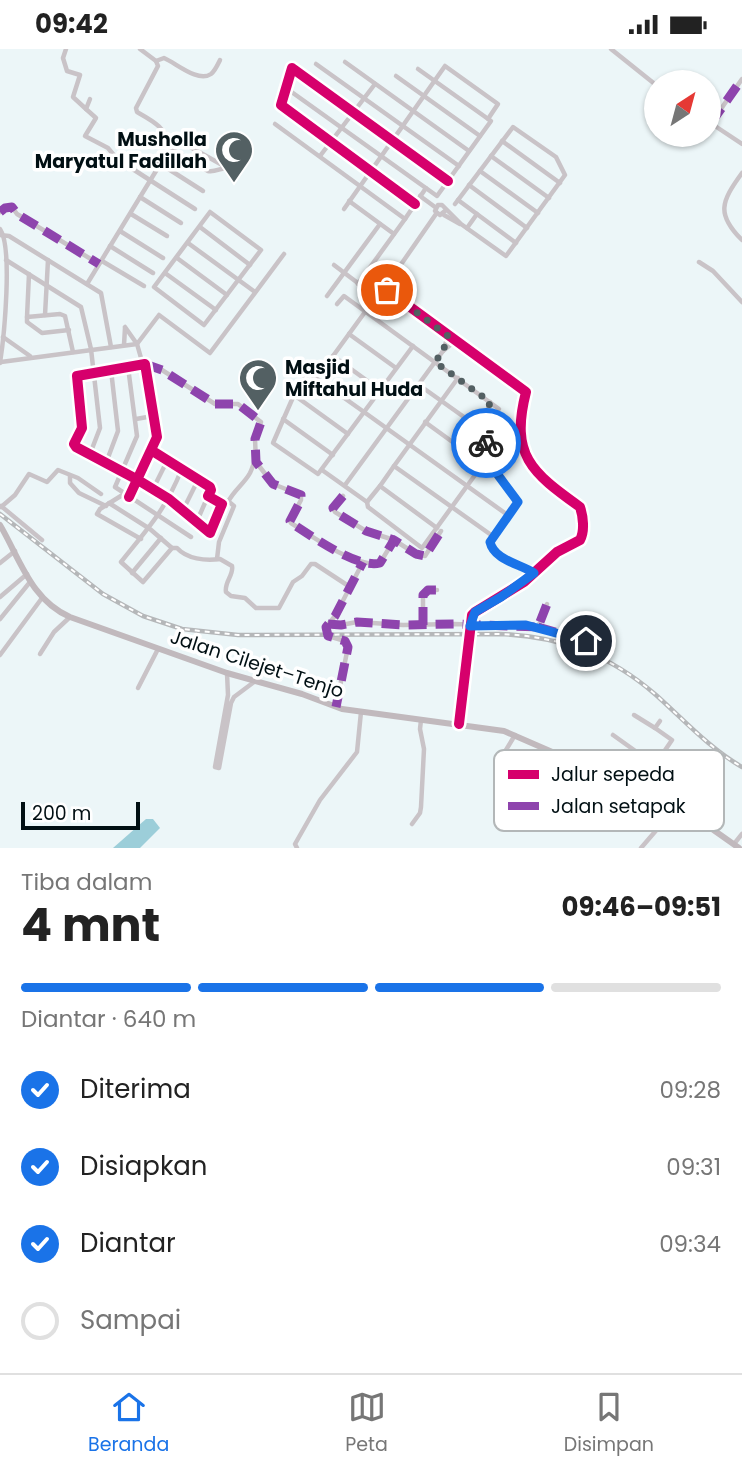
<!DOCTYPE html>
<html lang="id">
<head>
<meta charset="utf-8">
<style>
  :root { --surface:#fff; --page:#f6f6f6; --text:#222; --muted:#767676; --line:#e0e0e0; --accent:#1a73e8 }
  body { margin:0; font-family:Poppins,sans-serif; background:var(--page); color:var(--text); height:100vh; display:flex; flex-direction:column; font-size:26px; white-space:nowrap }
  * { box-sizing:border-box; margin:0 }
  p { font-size:23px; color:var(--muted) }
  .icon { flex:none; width:38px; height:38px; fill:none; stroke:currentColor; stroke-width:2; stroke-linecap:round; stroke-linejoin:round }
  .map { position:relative; height:799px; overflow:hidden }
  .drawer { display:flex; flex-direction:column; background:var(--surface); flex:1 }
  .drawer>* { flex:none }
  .needle { width:46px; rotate:36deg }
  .fabs { position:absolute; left:644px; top:21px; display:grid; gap:14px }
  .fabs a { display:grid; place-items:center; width:77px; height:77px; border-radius:50%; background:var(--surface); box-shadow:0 2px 5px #0004; font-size:35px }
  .scale { position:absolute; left:21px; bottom:18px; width:119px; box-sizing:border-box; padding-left:7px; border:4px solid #010f13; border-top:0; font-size:19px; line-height:24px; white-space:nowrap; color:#010f13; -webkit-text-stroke:5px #fff; paint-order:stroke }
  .pin { position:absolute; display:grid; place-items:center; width:60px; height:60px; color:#fff; margin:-30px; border:4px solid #fff; border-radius:50%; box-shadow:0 2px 7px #0007 }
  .courier { position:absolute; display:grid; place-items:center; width:70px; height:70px; margin:-35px; border:5px solid #1a73e8; border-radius:50%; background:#fff; color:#222; box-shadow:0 2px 9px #0007 }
  .headline em { font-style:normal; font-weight:700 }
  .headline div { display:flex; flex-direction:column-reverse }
  .headline { display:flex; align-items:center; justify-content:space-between; height:119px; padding:0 21px }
  h1 { font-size:46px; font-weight:700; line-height:52px }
  .bar { display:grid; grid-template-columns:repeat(4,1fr); gap:10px 7px; align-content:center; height:84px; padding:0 21px }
  .bar i { height:9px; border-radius:5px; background:var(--line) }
  .bar .selected { background:var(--accent) }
  .bar p { grid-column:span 4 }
  ol { padding:0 21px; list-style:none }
  li { display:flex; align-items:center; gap:21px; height:77px }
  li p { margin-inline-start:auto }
  li .icon { padding:7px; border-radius:50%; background:var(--accent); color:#fff; stroke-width:4 }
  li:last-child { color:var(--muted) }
  li i { width:38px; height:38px; border:4px solid var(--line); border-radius:50% }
  .status { display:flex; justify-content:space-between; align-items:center; height:49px; padding:0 35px; background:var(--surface); direction:ltr }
  .status svg { height:19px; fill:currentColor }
  .menu { display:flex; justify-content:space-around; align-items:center; height:98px; border-top:2px solid var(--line); background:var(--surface); font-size:19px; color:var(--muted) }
  .menu a { display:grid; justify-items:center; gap:4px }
  .menu .selected { color:var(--accent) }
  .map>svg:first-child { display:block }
</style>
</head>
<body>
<div class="status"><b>09:42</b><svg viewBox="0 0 49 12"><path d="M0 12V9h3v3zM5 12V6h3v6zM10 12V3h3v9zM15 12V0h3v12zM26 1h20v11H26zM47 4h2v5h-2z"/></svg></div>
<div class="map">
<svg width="742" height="799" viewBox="0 0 742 799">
  <rect width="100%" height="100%" fill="#ecf6f8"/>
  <!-- water -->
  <path fill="#9cced9" d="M146,770H153L160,779L140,799H113Z"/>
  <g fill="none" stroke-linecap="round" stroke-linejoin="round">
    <!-- minor -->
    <g stroke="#c9c3c7" stroke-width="4.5">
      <path d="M66,0L63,9L67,22L80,26L73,48L86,60"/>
      <path d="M140,0L156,12L158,17L136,59L137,63C153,72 167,79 170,99L208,122C216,124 222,117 233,119"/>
      <path d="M611,0L656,36"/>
      <path d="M156,12L164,9C176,14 198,34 211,25C215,22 218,15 220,11"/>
      <path d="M345,13L469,102"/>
      <path d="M316,15L459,117"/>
      <path d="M396,27L480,87"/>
      <path d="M286,39L437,147L491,72L418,20"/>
      <path d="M90,50L86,60L96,69L85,87L108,99L117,110L195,160"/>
      <path d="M709,73L742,95"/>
      <path d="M711,74L742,30"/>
      <path d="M275,75L405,170L426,139"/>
      <path d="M502,92L560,134"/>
      <path d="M170,94H183L224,117"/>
      <path d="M148,107L203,142"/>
      <path d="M320,107L375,35"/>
      <path d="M491,107L549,149"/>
      <path d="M480,122L538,164"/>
      <path d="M742,124C721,153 716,165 742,191"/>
      <path d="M469,136L527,179"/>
      <path d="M420,147L435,158"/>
      <path d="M140,148L181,174"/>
      <path d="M458,151L516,194"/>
      <path d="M349,152L394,185"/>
      <path d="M415,155L281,56L292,19L448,132"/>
      <path d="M344,160L445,17L498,55L488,70"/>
      <path d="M446,161L440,166L435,162L438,156H442L461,175L506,207L565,126L556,108L513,78L455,155"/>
      <path d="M0,163L5,159L12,158L17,165L99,215"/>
      <path d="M210,163L261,201L204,276L154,238Z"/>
      <path d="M131,165L167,187"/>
      <path d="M444,166L460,175"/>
      <path d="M200,178L250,216"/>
      <path d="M467,179L477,165"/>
      <path d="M0,180C13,199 4,288 0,314"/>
      <path d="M120,182L163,209"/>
      <path d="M0,186L9,187L101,244L111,298"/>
      <path d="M188,194L255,243"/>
      <path d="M110,197L153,224"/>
      <path d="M177,209L227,246"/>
      <path d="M6,211L81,258L91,300L100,379L90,405"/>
      <path d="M102,212L144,237"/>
      <path d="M699,213L713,222L742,253"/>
      <path d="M334,216L371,244L387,241"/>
      <path d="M165,224L216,261"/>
      <path d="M29,225L27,268L60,265L65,267L73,303"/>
      <path d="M87,235L170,99"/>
      <path d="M358,235L405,170"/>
      <path d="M386,237L387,241L526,343C510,406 531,423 580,458C583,467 585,482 580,491L557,503L524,533L475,563L472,566L459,675"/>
      <path d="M368,242L386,237L436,165"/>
      <path d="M327,247L380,175"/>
      <path d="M337,255L344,247L499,360"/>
      <path d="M45,266L48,211"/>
      <path d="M27,268V273L42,284L69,281"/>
      <path d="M125,278L137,295L159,266L210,304L284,205"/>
      <path d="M349,285L396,319"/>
      <path d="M3,288L30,307"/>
      <path d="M124,296L125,279"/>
      <path d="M413,297L364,363L509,467"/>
      <path d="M443,302L448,287"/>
      <path d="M333,307L380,341"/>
      <path d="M1,313L137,295L143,316"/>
      <path d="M145,315L162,321L215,355H238L261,373L255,390L256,413L273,435L301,446V451L290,472L291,474C312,487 357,520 380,514L394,491L416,505L425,507L441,482"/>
      <path d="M128,318L137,387L115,438L191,488"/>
      <path d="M309,324L364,363L318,425L273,394L294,346L307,326L309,324L333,307L365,263"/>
      <path d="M458,329L394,417L494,488L518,453C494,425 479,390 490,353"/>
      <path d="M419,336L485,383"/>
      <path d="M294,346L348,385"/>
      <path d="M136,370L153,367"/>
      <path d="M283,370L333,406"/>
      <path d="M425,373L498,426"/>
      <path d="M475,410L486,394"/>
      <path d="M106,414L118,382L111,321"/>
      <path d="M394,417L380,437L437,479"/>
      <path d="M322,421L367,453L380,437"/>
      <path d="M70,427V434L79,444L106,457"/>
      <path d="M345,436L443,302L455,292"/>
      <path d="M153,440L167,412"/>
      <path d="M124,445L100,460L97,465L141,490"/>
      <path d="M343,447L333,459L335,463L366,482L394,491"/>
      <path d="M129,448L157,388L145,315L77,327L82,379L74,395L76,398L138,431L169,450L210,484L222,455L208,447L211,441L210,438L151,401"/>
      <path d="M228,453C234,441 244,435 250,424C252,420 253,416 255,412"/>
      <path d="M367,453L368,458L422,499L483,415"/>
      <path d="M109,454L150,480L172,499L143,533L121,513C148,479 164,463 181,422"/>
      <path d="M1,457L42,491"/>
      <path d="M1,458L15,446L29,425L47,433L58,421L78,429L101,445"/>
      <path d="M183,461L198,431"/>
      <path d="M197,472L208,447"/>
      <path d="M494,488L490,493L493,502L534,524"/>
      <path d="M172,499H177C187,510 205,512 220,510L232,517C234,526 224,533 226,543L231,547L245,549L256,559H279L293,533L302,527L311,515H315L350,538"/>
      <path d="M217,510L219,493L234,457L228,452"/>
      <path d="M0,514L15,502"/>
      <path d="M132,524L161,489"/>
      <path d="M0,548L27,525"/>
      <path d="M0,570L30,533"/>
      <path d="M328,575L341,576L357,573L403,576L454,575L538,578L547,555"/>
      <path d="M423,576V546L428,541H437"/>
      <path d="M538,578L586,592"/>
      <path d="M40,605L54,583L70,568"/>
      <path d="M0,606L42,549"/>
      <path d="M227,624L228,646L215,718L219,719L231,654L234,648L254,633"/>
      <path d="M138,639L158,600"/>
      <path d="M336,657L348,598L345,592L328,587L326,578L335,567L363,513"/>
      <path d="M634,666L655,679L660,672"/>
      <path d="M655,679L672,691L655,716"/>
      <path d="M613,686L655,716L642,742"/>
      <path d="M559,705L534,753L560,771"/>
      <path d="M503,706L515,686"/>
      <path d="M513,738L534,733L545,716L558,706"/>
      <path d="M412,775L420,764L421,758L424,700L420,680L421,671"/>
      <path d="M734,795L742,785"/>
      <path d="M297,799L295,795L320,751L357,703L361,663"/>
      <path d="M641,799L678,756"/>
    </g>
    <!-- secondary -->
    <path stroke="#c1b9bd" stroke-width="6" d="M0,476C20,510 31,551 70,568L227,624L302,645L342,660L504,682L642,742L671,751L739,799"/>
    <defs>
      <path id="rail" d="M0,465L103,545L143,567L182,580L238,586L500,585C560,587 610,606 656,646C684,671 709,699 742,718"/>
    </defs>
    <!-- rail casing -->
    <use href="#rail" stroke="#b5b7b9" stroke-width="4.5"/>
    <!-- rail -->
    <use href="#rail" stroke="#fff" stroke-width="2" stroke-dasharray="5" stroke-linecap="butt"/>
    <!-- quiet -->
    <g stroke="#8e44ad" stroke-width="9" stroke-dasharray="18 9" stroke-linecap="butt">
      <path d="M711,74L742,30"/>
      <path d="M0,163L5,159L12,158L17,165L99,215"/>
      <path d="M145,315L162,321L215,355H238L261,373L255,390L256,413L273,435L301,446V451L290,472L291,474C312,487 357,520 380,514L394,491L416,505L425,507L441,482"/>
      <path d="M343,447L333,459L335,463L366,482L394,491"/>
      <path d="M328,575L341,576L357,573L403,576L454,575L538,578L547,555"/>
      <path d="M423,576V546L428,541H437"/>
      <path d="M538,578L586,592"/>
      <path d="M336,658L348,598L345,592L328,587L326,578L335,567L363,513"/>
    </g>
    <defs>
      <g id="cycleway">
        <path d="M415,155L281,56L292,19L448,132"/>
        <path d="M386,237L387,241L526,343C510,406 531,423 580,458C583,467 585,482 580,491L557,503L524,533L475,563L472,566L459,675"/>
        <path d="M129,448L157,388L145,315L77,327L82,379L74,395L76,398L138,431L169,450L210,484L222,455L208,447L211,441L210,438L151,401"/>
      </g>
    </defs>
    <!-- cycleway casing -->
    <use href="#cycleway" stroke="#fff" stroke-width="15"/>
    <!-- cycleway -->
    <use href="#cycleway" stroke="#d6006c" stroke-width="10"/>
  </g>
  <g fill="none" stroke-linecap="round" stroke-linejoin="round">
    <!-- done -->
    <path stroke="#536063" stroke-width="7" stroke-dasharray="0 12.6" d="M387,241L448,287L443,302L435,313L490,353L485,372L486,394"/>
    <!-- route -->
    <path stroke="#1a73e8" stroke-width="9" d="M486,394L498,426L518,453L490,493C494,511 520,515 534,524L501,548L475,563L470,577L526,576L586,592"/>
  </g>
  <!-- icons -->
  <defs>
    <symbol id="mosque-pin" viewBox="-11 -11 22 30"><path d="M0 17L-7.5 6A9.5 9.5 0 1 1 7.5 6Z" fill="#536063" stroke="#fff"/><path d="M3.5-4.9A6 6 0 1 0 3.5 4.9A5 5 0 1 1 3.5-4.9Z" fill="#fff"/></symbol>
  </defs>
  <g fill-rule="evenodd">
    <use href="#mosque-pin" x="212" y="79" width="44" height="60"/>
    <use href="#mosque-pin" x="236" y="307" width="44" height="60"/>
  </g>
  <g text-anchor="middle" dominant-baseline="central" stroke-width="7" stroke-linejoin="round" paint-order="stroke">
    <!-- poi labels -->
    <g font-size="19" font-weight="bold" fill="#010f13" stroke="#fff" text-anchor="end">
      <text x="207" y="90">Musholla<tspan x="207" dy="22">Maryatul Fadillah</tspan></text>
      <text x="285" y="318" text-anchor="start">Masjid<tspan x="285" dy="22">Miftahul Huda</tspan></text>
    </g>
    <!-- street labels -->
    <g font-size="19" fill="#010f13" stroke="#fff">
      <text transform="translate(257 615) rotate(18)">Jalan Cilejet–Tenjo</text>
    </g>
  </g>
  <!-- legend -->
  <rect x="494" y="701" width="230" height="81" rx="10" fill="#fff" stroke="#b3b7b8" stroke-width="2"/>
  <rect x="508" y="721" width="31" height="9" fill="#d6006c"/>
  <rect x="508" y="753" width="31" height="8" fill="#8e44ad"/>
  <g font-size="19" fill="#010f13">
    <text x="551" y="732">Jalur sepeda</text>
    <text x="551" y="764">Jalan setapak</text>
  </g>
</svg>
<div class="fabs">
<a><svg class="needle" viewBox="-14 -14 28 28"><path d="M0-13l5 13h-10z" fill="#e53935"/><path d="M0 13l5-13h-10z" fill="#767676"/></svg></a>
</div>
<div class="scale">200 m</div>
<div class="pin" style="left:387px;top:241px;background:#ea580c"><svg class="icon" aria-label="bag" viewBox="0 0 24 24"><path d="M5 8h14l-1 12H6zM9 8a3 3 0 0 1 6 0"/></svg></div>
<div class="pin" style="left:586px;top:592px;background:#1f2937"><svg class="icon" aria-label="home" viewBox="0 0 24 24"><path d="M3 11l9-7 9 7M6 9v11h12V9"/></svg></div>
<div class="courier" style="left:486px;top:394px"><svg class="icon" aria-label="bike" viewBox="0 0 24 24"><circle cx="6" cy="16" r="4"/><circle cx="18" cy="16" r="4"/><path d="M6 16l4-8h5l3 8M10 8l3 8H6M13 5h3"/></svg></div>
</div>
<section class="drawer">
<div class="headline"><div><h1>4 mnt</h1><p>Tiba dalam</p></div><em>09:46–09:51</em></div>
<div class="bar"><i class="selected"></i><i class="selected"></i><i class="selected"></i><i></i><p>Diantar · 640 m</p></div>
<ol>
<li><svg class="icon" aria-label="check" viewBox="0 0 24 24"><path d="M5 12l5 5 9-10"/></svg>Diterima<p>09:28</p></li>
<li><svg class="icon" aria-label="check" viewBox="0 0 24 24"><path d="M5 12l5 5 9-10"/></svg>Disiapkan<p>09:31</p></li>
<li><svg class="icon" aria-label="check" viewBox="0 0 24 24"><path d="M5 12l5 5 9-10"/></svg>Diantar<p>09:34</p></li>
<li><i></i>Sampai</li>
</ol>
</section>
<nav class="menu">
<a class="selected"><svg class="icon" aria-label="home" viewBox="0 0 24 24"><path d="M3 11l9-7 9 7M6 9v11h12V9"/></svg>Beranda</a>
<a><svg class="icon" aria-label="map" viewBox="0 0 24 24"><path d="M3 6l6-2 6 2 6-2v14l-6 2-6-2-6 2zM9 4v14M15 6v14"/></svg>Peta</a>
<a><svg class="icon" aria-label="saved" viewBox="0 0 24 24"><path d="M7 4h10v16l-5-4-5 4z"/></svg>Disimpan</a>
</nav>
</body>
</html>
